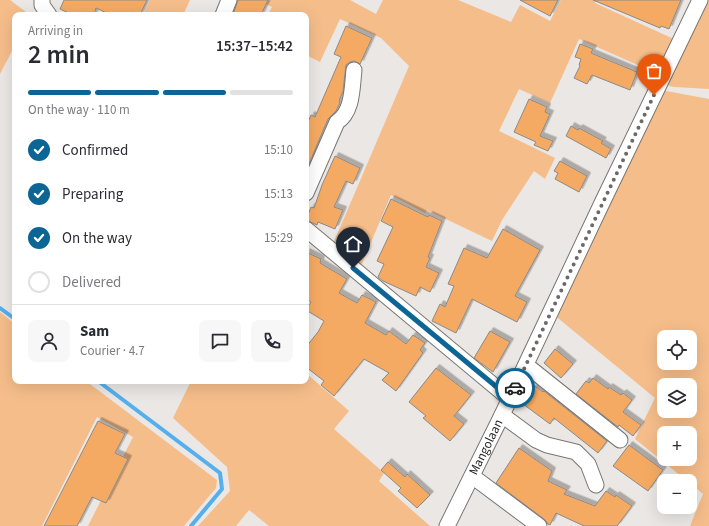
<!DOCTYPE html>
<html lang="en">
<head>
<meta charset="utf-8">
<style>
  :root { --surface:#fff; --page:#f7f7f7; --text:#2b2b33; --muted:#7c7c81; --line:#e1e1e2; --accent:#0d6595 }
  body { margin:0; font-family:"Source Sans 3",sans-serif; background:var(--page); color:var(--text); height:100vh; display:flex; flex-direction:column; font-size:15px; white-space:nowrap }
  * { box-sizing:border-box; margin:0 }
  p { font-size:13px; color:var(--muted) }
  .icon { flex:none; width:22px; height:22px; fill:none; stroke:currentColor; stroke-width:2; stroke-linecap:round; stroke-linejoin:round }
  .map { position:relative; flex:1; overflow:hidden }
  .details { position:absolute; left:12px; top:12px; width:297px; height:372px; display:flex; flex-direction:column; background:var(--surface); border-radius:8px; box-shadow:0 4px 16px #0002 }
  .details>* { flex:none }
  .controls { position:absolute; left:657px; top:330px; display:grid; gap:8px }
  .controls a { display:grid; place-items:center; width:40px; height:40px; border-radius:8px; background:var(--surface); box-shadow:0 4px 16px #0002; font-size:20px }
  .pin { position:absolute; display:grid; place-items:center; width:34px; height:34px; color:#fff; margin:-41px -17px; border-radius:50% 50% 50% 0; rotate:-45deg; box-shadow:0 0 4px #0007 }
  .pin .icon { rotate:45deg }
  .courier { position:absolute; display:grid; place-items:center; width:40px; height:40px; margin:-20px; border:3px solid #0d6595; border-radius:50%; background:#fff; color:#222; box-shadow:0 1px 5px #0007 }
  .summary em { font-style:normal; font-weight:600 }
  .summary div { display:flex; flex-direction:column-reverse }
  .summary { display:flex; align-items:center; justify-content:space-between; height:68px; padding:0 16px }
  h1 { font-size:26px; font-weight:600; line-height:30px }
  .bar { display:grid; grid-template-columns:repeat(4,1fr); gap:6px 4px; align-content:center; height:48px; padding:0 16px }
  .bar i { height:5px; border-radius:3px; background:var(--line) }
  .bar .on { background:var(--accent) }
  .bar p { grid-column:span 4 }
  .line { display:flex; align-items:center; gap:10px; padding:0 16px; border-top:1px solid var(--line) }
  .line div { flex:1 }
  .round { display:grid; place-items:center; flex:none; width:42px; height:42px; border-radius:8px; background:var(--page) }
  ol { padding:0 16px; list-style:none }
  li { display:flex; align-items:center; gap:12px; height:44px }
  li p { margin-inline-start:auto }
  li .icon { padding:4px; border-radius:50%; background:var(--accent); color:#fff; stroke-width:4 }
  li:last-child { color:var(--muted) }
  li i { width:22px; height:22px; border:2px solid var(--line); border-radius:50% }
  .map>svg:first-child { display:block }
</style>
</head>
<body>
<div class="map">
<svg width="709" height="526" viewBox="0 0 709 526">
  <defs>
    <filter id="shadow"><feDropShadow dx="3.5" dy="-3.5" stdDeviation="0" flood-color="#0004"/></filter>
  </defs>
  <rect width="100%" height="100%" fill="#eae7e4"/>
  <!-- green -->
  <g fill="#f5bd8a" fill-rule="evenodd">
    <path d="M0,0H10L30,15H15V45L0,74Z"/>
    <path d="M150,0H190L183,15H143Z"/>
    <path d="M258,0H350L376,14L383,0H458L511,22L520,5L550,21L561,0H596L595,3L676,40L658,74L579,39L550,103L519,89L499,131L555,158L545,179L534,171L502,220L492,241L427,210L425,213L391,195L361,266L333,244L409,66L381,38L340,19L320,62L306,55V15H268L272,7Z"/>
    <path d="M704,0H709V89L675,87L669,86L666,82Z"/>
    <path d="M661,90L709,99V526H690L703,494L690,483V481H687L635,439L655,398L553,314ZM664,337H690V363H664ZM664,385H690V411H664ZM664,433H690V459H664Z"/>
    <path d="M0,312L15,324V381H86L217,480L216,488L184,526H88L133,437L97,417L42,526H0Z"/>
    <path d="M306,373L349,411L334,429L384,473L379,481L430,526H269L249,510L236,526H198L230,491L227,467L173,418L191,381H306Z"/>
  </g>
  <g fill="none" stroke-linecap="round" stroke-linejoin="round">
    <!-- stream -->
    <g stroke="#54afec" stroke-width="4">
      <path d="M0,308L15,319"/>
      <path d="M98,381L220,473L222,489L191,526"/>
    </g>
  </g>
  <!-- building -->
  <g fill="#f5aa63" stroke="#8c8987" filter="url(#shadow)">
    <path d="M64,0H147L140,15H111L96,8L94,15H73L60,9Z"/>
    <path d="M238,0H268L261,15H233Z"/>
    <path d="M520,0H558L550,16Z"/>
    <path d="M593,0H681L669,29L661,26L660,28Z"/>
    <path d="M346,26L372,38L360,64L354,61L350,62L346,65L343,91L339,101L340,103L336,111L328,119L306,171V127L311,115L315,117L341,57L334,54Z"/>
    <path d="M580,44L593,49L591,53L637,72L630,90L592,75L587,84L574,78L580,66L579,65L581,59L575,57Z"/>
    <path d="M529,99L547,107L545,112L550,114L540,136L553,141L548,151L534,145L536,142L514,132Z"/>
    <path d="M571,126L578,130L579,128L603,141L601,143L611,149L606,158L566,136Z"/>
    <path d="M335,156L360,168L353,184L346,181L334,207L343,210L335,229L318,222L317,225L306,220L311,207L314,208L322,185Z"/>
    <path d="M560,161L587,176L579,192L555,179L558,173L554,171Z"/>
    <path d="M391,199L428,217L429,215L442,221L428,257L430,258L426,267L439,273L430,292L420,287L416,296L383,281L378,277L384,264L377,261L393,227L381,221Z"/>
    <path d="M503,229L540,250L515,296L527,302L517,322L472,299L456,333L432,321L440,304L445,307L454,286L448,284L464,248L487,258Z"/>
    <path d="M306,252L321,259L320,263L347,279L339,293L357,303L362,295L376,302L365,323L386,335L389,331L406,344L413,335L425,343L420,350L423,353L396,391L382,380L389,373L364,359L334,396L321,385L324,381L306,367V347L318,332L324,321L306,310L311,302L306,299Z"/>
    <path d="M490,331L510,342L493,372L474,358Z"/>
    <path d="M555,349L573,364L561,378L544,363Z"/>
    <path d="M436,368L471,395L454,416L464,424L450,441L423,418L426,416L409,402Z"/>
    <path d="M593,378L608,389L609,387L621,395L623,393L632,400L623,412L641,425L633,436L619,425L618,427L576,394L586,381L589,383Z"/>
    <path d="M535,386L543,392L544,391L607,441L598,453L554,418L550,424L523,404Z"/>
    <path d="M98,421L125,434L115,453L128,459L106,503L92,497L77,526H44Z"/>
    <path d="M629,445L663,470L648,491L613,466Z"/>
    <path d="M519,448L552,471L548,481L567,490L564,494L595,506L606,491L615,497L616,495L632,506L617,526H584L556,513L550,525L548,524L544,519L496,483Z"/>
    <path d="M388,462L405,477L407,474L430,495L417,508L398,491L401,488L381,470Z"/>
  </g>
  <g fill="none" stroke-linecap="round" stroke-linejoin="round">
    <defs>
      <g id="minor">
        <path d="M42,0V5L49,15"/>
        <path d="M223,15L229,0"/>
        <path d="M306,193L337,122C353,112 352,87 354,70"/>
        <path d="M306,229L510,399"/>
        <path d="M526,365L620,440"/>
        <path d="M502,415L536,440L547,445L576,452L588,464L596,485"/>
        <path d="M472,476L539,526"/>
        <path id="s1" d="M447,526L502,415L602,203L700,0"/>
      </g>
    </defs>
    <!-- minor casing -->
    <use href="#minor" stroke="#797673" stroke-width="17"/>
    <!-- minor -->
    <use href="#minor" stroke="#fff" stroke-width="15"/>
  </g>
  <g fill="none" stroke-linecap="round" stroke-linejoin="round">
    <!-- done -->
    <path stroke="#6c6a68" stroke-width="4" stroke-dasharray="0 7.2" d="M515,388L654,95"/>
    <!-- route -->
    <path stroke="#0d6595" stroke-width="5" d="M353,268L510,398L515,388"/>
  </g>
  <g text-anchor="middle" dominant-baseline="central" stroke-width="4" stroke-linejoin="round" paint-order="stroke">
    <!-- street labels -->
    <g font-size="13" fill="#282726" stroke="#fff">
      <text stroke="none"><textPath href="#s1" startOffset="88">Mangolaan</textPath></text>
    </g>
  </g>
</svg>
<div class="controls">
<a><svg class="icon" aria-label="locate" viewBox="0 0 24 24"><circle cx="12" cy="12" r="6"/><path d="M12 2v4M12 18v4M2 12h4M18 12h4"/></svg></a>
<a><svg class="icon" aria-label="layers" viewBox="0 0 24 24"><path d="M12 4l9 5-9 5-9-5zM3 14l9 5 9-5"/></svg></a>
<a>+</a>
<a>−</a>
</div>
<div class="pin" style="left:654px;top:95px;background:#ea580c"><svg class="icon" aria-label="bag" viewBox="0 0 24 24"><path d="M5 8h14l-1 12H6zM9 8a3 3 0 0 1 6 0"/></svg></div>
<div class="pin" style="left:353px;top:268px;background:#1f2937"><svg class="icon" aria-label="home" viewBox="0 0 24 24"><path d="M3 11l9-7 9 7M6 9v11h12V9"/></svg></div>
<div class="courier" style="left:515px;top:388px"><svg class="icon" aria-label="car" viewBox="0 0 24 24"><path d="M5 17H2v-5l4-1 3-4h7l3 4 3 1v5h-3M9 17h6M6 11h13"/><circle cx="7" cy="17" r="2"/><circle cx="17" cy="17" r="2"/></svg></div>
<section class="details">
<div class="summary"><div><h1>2 min</h1><p>Arriving in</p></div><em>15:37–15:42</em></div>
<div class="bar"><i class="on"></i><i class="on"></i><i class="on"></i><i></i><p>On the way · 110 m</p></div>
<ol>
<li><svg class="icon" aria-label="check" viewBox="0 0 24 24"><path d="M5 12l5 5 9-10"/></svg>Confirmed<p>15:10</p></li>
<li><svg class="icon" aria-label="check" viewBox="0 0 24 24"><path d="M5 12l5 5 9-10"/></svg>Preparing<p>15:13</p></li>
<li><svg class="icon" aria-label="check" viewBox="0 0 24 24"><path d="M5 12l5 5 9-10"/></svg>On the way<p>15:29</p></li>
<li><i></i>Delivered</li>
</ol>
<div class="line" style="height:72px"><a class="round"><svg class="icon" aria-label="person" viewBox="0 0 24 24"><circle cx="12" cy="8" r="4"/><path d="M4 21q1-7 8-7t8 7"/></svg></a><div><b>Sam</b><p>Courier · 4.7</p></div><a class="round"><svg class="icon" aria-label="chat" viewBox="0 0 24 24"><path d="M4 5h16v11H9l-5 4z"/></svg></a><a class="round"><svg class="icon" aria-label="phone" viewBox="0 0 24 24"><path d="M5 4h4l2 5-3 2q2 4 5 5l2-3 5 2v4C11 20 4 13 5 4z"/></svg></a></div>
</section>
</div>
</body>
</html>
